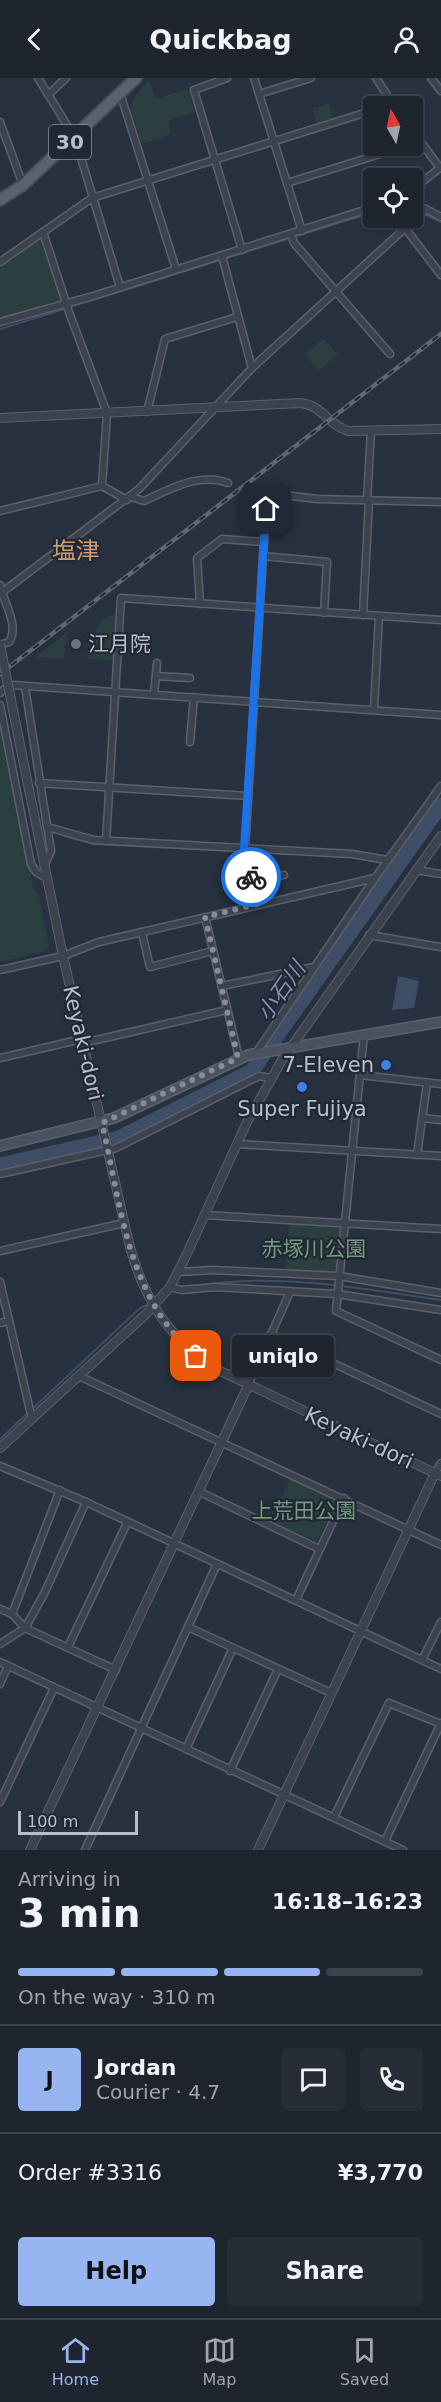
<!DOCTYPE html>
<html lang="en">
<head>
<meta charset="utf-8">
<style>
  :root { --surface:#1e252f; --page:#262d37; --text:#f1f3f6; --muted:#a1a5aa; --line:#3c424b; --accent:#97b5f0 }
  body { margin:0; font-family:"DejaVu Sans","Noto Sans JP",sans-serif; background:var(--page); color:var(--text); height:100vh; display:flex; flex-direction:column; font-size:22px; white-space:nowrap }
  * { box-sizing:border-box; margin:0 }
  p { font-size:20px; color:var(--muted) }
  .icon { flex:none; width:33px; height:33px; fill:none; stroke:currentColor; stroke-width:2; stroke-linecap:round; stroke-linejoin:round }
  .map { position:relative; height:1772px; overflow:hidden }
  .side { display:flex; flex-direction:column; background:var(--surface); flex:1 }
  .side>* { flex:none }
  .needle { width:39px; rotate:351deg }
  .buttons { position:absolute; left:363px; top:18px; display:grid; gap:12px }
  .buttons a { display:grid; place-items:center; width:60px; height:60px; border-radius:6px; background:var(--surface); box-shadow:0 2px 4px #0004,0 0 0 2px var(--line); font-size:30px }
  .scale { position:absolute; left:18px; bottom:15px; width:120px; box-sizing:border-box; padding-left:6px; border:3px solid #b9beca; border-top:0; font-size:16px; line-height:21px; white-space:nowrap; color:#b9beca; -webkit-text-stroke:4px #212835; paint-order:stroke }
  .pin { position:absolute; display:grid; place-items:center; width:51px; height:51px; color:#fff; margin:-26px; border-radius:12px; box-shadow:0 3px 9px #0006 }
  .courier { position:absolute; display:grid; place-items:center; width:60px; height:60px; margin:-30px; border:4px solid #1a73e8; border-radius:50%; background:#fff; color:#222; box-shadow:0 2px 8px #0007 }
  .bubble { position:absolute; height:42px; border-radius:6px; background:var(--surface); box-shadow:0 2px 4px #0004,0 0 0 2px var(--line); font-size:20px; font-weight:700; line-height:42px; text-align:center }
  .head em { font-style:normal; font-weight:700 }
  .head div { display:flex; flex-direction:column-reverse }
  .head { display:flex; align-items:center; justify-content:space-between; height:102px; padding:0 18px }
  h1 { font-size:39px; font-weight:700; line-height:45px }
  .bar { display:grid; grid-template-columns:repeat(4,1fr); gap:9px 6px; align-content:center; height:72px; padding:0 18px }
  .bar i { height:8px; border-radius:4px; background:var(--line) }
  .bar .active { background:var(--accent) }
  .bar p { grid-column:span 4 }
  .line { display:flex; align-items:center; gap:15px; padding:0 18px; border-top:2px solid var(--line) }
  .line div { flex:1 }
  .round { display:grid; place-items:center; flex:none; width:63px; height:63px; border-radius:6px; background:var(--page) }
  .cta { display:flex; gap:12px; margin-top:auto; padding:12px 18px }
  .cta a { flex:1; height:69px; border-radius:6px; background:var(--accent); color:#111; font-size:24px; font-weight:700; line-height:69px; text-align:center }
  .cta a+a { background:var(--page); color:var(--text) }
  header { display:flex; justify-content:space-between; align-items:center; height:78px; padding:0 18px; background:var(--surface); font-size:27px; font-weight:700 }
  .tabs { display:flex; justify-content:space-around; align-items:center; height:84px; border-top:2px solid var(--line); background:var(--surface); font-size:16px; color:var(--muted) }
  .tabs a { display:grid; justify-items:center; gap:3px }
  .tabs .active { color:var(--accent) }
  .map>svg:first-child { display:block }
</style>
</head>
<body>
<header><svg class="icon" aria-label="back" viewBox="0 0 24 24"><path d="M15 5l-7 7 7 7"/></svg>Quickbag<svg class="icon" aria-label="person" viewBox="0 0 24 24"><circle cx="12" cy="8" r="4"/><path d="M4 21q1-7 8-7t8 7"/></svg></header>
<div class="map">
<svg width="441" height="1772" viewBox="0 0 441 1772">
  <rect width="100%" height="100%" fill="#28313f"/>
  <!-- green -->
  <g fill="#2b3f41">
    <path d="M149,2L155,21L188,11L195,34L168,43L171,56L142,66C131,31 122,30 149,2Z"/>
    <path d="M329,26L333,40L317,45L313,30Z"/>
    <path d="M40,161L44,163L61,219L59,223L0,241V189Z"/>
    <path d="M324,261L338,277L318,293L305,276Z"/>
    <path d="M117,536L115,583L87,581L93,558L103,540Z"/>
    <path d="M68,553L63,581L36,579Z"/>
    <path d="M0,643L34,813L39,818L49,868L43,874L0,884Z"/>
    <path d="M289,1145L341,1150L336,1193H286Z"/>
    <path d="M290,1401L337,1422L317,1464L271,1443Z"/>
  </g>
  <!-- water -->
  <path fill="#3f4e67" d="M398,898L419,903L414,930L392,932Z"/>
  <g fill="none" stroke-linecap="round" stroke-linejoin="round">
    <!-- stream -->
    <g stroke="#3f4e67" stroke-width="2">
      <path d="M412,130L441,144"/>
      <path d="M0,251L374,134"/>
      <path d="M64,758L94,766L354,779"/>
      <path d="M386,785L396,789"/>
      <path d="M205,1207C280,1195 366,1211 441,1222"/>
      <path d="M0,1361L140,1230L151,1225"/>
    </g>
    <!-- river -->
    <path stroke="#3f4e67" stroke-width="15" d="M0,1087L119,1060L252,993L441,727"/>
    <defs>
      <g id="minor">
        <path d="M38,0L75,60L120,209"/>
        <path d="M227,0L194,12L242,172"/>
        <path d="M254,0L302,153"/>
        <path d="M376,0L394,28"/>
        <path d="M431,0L441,13"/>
        <path d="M120,15L176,191"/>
        <path d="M259,16L311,0"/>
        <path d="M48,17L66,0"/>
        <path d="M0,44L23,107"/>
        <path d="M412,52L440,90"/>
        <path d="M412,65L421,63"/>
        <path d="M287,105L406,68"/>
        <path d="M412,112L441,89"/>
        <path d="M412,124L441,139"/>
        <path d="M405,150L441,197"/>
        <path d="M291,156L294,165L390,276"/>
        <path d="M222,178L252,290"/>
        <path d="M0,184L92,120L374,32"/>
        <path d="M0,244L93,218L374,129"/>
        <path d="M147,334L165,261L237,239"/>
        <path d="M102,408L127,422"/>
        <path d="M253,413L267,415"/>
        <path d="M131,419L144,423C170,411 199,394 228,405"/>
        <path d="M367,423L371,353"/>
        <path d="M0,433L102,408L107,335L70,237L43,154"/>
        <path d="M263,478L327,484L324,535"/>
        <path d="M0,507C3,524 20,547 9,564L0,567"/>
        <path d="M0,516L139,411L252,290L426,131"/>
        <path d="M200,526L197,480L222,461L264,464"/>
        <path d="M363,537L369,423"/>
        <path d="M156,598L190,600"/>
        <path d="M25,609L51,773L44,788"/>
        <path d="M0,615L7,609L13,607L441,637"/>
        <path d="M154,617L157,585"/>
        <path d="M0,627L31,786L36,794L46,800"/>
        <path d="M374,631L379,538"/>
        <path d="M190,664L194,619"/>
        <path d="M39,705L248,718"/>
        <path d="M47,749L94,762L352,776L387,782"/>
        <path d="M106,763L121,520L441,542"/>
        <path d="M416,792L441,796"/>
        <path d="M252,805L284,797"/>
        <path d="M257,826L245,770L267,415L317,421L441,424"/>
        <path d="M205,839L239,980"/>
        <path d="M142,855L150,889L213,873"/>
        <path d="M369,857L441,869"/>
        <path d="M0,892L63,878L99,864L375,800"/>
        <path d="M222,908L314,889"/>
        <path d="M364,956L336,1233L441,1282"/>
        <path d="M83,965L227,932"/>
        <path d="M256,975L375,800L441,708"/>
        <path d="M0,980L82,961"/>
        <path d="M360,997L441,1006"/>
        <path d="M422,1040L441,1042"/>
        <path d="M237,1066L441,1078"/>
        <path d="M417,1077L427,1005"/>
        <path d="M0,1096L116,1070L259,998L271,1000"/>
        <path d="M204,1137L441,1151"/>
        <path d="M0,1173L124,1145"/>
        <path d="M179,1194L213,1192L339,1198L441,1215"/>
        <path d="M0,1204L32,1341"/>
        <path d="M170,1209L182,1212L215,1209L337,1216L441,1232"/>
        <path d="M0,1245L9,1243"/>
        <path d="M271,1256L441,1336"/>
        <path d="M79,1298L441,1467"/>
        <path d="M248,1308L290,1214"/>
        <path d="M0,1388L86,1424L441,1591"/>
        <path d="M435,1395L441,1385"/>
        <path d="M200,1414L319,1471"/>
        <path d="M296,1522L344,1420"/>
        <path d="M0,1531L12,1536L25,1550L116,1592"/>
        <path d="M12,1536L60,1412"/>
        <path d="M188,1549L331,1615"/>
        <path d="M0,1566L25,1550L44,1516L86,1424"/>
        <path d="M68,1569L127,1445"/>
        <path d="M422,1582L441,1544"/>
        <path d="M0,1584L403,1772"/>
        <path d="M0,1606L8,1588"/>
        <path d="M186,1671L233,1570"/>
        <path d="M230,1693L278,1591"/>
        <path d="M0,1724L54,1610"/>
        <path d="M334,1739L389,1625L441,1646"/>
        <path d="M385,1763L441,1645"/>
        <path d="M85,1772L217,1486"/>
      </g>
      <g id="tertiary">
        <path d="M0,340L300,325C323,327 328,347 348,353L441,351"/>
        <path d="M25,692L63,878L129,1165C142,1217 167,1258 212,1289L441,1398"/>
        <path d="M0,1370L145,1237L170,1209L185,1180L247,1044L282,982L441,758"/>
        <path d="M30,1772L248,1308"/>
        <path d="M258,1772L435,1395"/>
      </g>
      <path id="secondary" d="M0,1068L114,1040L248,977L441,944"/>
      <path id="primary" d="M0,122L23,107L136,0"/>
    </defs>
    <!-- minor casing -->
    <use href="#minor" stroke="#5a616d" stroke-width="9"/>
    <!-- tertiary casing -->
    <use href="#tertiary" stroke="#5a616d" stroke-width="10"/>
    <!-- secondary casing -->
    <use href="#secondary" stroke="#5a616d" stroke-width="12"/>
    <!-- primary casing -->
    <use href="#primary" stroke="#464c59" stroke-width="14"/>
    <!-- minor -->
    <use href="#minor" stroke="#3c434f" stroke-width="6"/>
    <!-- tertiary -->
    <use href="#tertiary" stroke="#3c434f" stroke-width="8"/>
    <!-- secondary -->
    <use href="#secondary" stroke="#4a5262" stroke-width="9"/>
    <!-- primary -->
    <use href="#primary" stroke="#5a626f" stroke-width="10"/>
    <defs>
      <path id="rail" d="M0,596L441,256"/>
    </defs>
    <!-- rail casing -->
    <use href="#rail" stroke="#5e6776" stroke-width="4.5"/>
    <!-- rail -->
    <use href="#rail" stroke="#212835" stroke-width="2" stroke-dasharray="7" stroke-linecap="butt"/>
    <defs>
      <path id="tertiary-bridge" d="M0,567L25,692"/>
    </defs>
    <!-- tertiary-bridge casing -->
    <use href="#tertiary-bridge" stroke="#5a616d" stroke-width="10" stroke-linecap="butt"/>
    <!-- tertiary-bridge -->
    <use href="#tertiary-bridge" stroke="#3c434f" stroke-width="8"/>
  </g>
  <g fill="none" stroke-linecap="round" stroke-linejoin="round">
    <!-- done -->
    <path stroke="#868d99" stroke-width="6" stroke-dasharray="0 10.8" d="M196,1278C127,1219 121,1127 102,1045L238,980L205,839L257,826L251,799"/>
    <!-- route -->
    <path stroke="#1a73e8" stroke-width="8" d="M251,799L244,770L266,431"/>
  </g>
  <!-- markers -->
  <circle fill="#6b7280" stroke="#212835" stroke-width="2" cx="76" cy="566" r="6"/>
  <g fill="#3f7fe0" stroke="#212835" stroke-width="2">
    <circle cx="386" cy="987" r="6"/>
    <circle cx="302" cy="1009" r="6"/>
  </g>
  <g text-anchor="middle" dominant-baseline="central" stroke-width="4.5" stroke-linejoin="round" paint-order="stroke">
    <!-- shield labels -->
    <rect fill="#212835" stroke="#8b919d" stroke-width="1.5" x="49" y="47" width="42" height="34" rx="4.5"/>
    <g font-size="20" font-weight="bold" fill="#b9beca">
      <text x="70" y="64">30</text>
    </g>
    <!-- poi labels -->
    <g font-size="21" fill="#b9beca" stroke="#212835" text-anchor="start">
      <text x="88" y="566">江月院</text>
      <text x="374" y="987" text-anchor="end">7-Eleven</text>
      <text x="302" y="1031" text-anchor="middle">Super Fujiya</text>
    </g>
    <!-- street labels -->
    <g font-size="21" fill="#b9beca" stroke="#212835">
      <text transform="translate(83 965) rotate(77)">Keyaki-dori</text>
      <text transform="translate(359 1360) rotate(25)">Keyaki-dori</text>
    </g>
    <!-- park labels -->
    <g font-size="21" fill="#72997c" stroke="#212835">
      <text x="314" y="1171">赤塚川公園</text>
      <text x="304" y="1433">上荒田公園</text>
    </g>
    <!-- water labels -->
    <g font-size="22" font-style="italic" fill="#8393af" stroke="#212835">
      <text transform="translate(281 913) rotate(-55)">小石川</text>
    </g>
    <!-- quarter labels -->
    <g font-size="24" fill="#ce9d6f" stroke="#212835">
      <text x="76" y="473">塩津</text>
    </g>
  </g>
</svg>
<div class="buttons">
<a><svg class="needle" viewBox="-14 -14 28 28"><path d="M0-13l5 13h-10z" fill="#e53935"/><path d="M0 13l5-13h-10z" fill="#a1a5aa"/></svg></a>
<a><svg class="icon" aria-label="locate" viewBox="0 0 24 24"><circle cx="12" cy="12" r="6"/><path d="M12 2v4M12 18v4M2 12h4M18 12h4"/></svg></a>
</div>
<div class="scale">100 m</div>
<div class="pin" style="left:196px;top:1278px;background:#ea580c"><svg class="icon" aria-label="bag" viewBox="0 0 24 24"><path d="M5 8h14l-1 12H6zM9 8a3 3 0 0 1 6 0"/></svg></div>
<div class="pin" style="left:266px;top:431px;background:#1f2937"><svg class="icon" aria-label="home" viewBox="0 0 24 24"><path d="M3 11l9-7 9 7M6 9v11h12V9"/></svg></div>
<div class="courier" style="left:251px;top:799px"><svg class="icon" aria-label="bike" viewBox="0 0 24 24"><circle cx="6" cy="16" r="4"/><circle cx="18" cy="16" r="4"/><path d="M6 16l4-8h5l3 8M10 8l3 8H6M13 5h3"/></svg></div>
<div class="bubble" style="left:232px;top:1257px;width:102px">uniqlo</div>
</div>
<section class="side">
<div class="head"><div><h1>3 min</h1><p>Arriving in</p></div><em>16:18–16:23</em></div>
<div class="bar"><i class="active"></i><i class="active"></i><i class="active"></i><i></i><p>On the way · 310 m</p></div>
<div class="line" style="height:108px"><b class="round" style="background:var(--accent);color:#111">J</b><div><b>Jordan</b><p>Courier · 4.7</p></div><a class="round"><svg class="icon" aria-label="chat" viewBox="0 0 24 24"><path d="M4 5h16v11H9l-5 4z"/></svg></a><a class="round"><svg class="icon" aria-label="phone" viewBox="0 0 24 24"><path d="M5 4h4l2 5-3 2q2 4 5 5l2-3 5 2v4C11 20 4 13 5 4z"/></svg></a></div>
<div class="line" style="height:78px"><div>Order #3316</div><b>¥3,770</b></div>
<div class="cta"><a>Help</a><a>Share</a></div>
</section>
<nav class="tabs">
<a class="active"><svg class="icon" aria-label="home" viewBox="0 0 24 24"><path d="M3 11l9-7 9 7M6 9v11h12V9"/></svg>Home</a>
<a><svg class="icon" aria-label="map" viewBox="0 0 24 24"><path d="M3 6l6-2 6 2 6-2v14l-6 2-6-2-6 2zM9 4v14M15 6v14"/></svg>Map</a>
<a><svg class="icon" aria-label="saved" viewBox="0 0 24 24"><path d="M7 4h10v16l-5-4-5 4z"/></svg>Saved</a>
</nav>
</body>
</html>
